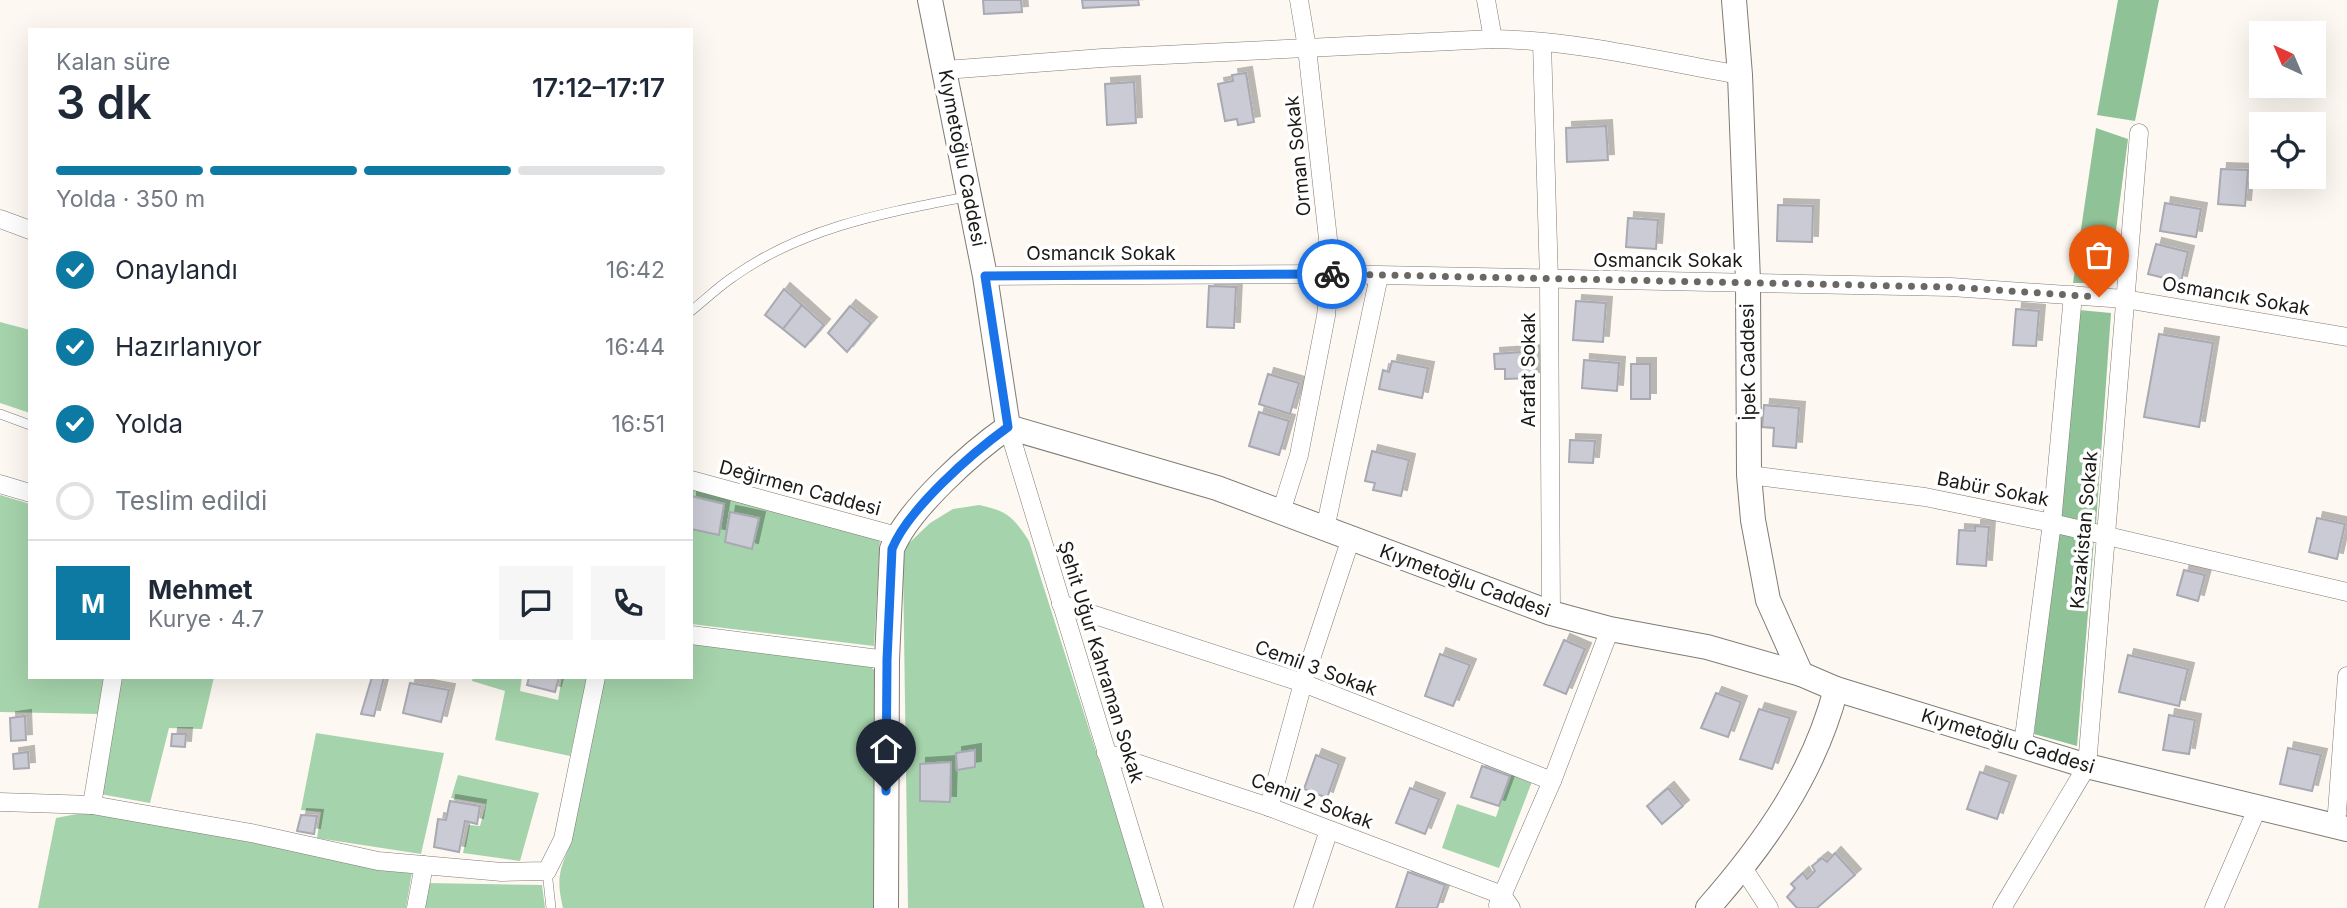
<!DOCTYPE html>
<html lang="tr">
<head>
<meta charset="utf-8">
<style>
  :root { --surface:#fff; --page:#f6f6f7; --text:#1f2937; --muted:#747a83; --line:#e0e1e3; --accent:#0d7aa4 }
  body { margin:0; font-family:Inter,sans-serif; background:var(--page); color:var(--text); height:100vh; display:flex; flex-direction:column; font-size:26px; white-space:nowrap }
  * { box-sizing:border-box; margin:0 }
  p { font-size:23px; color:var(--muted) }
  .icon { flex:none; width:38px; height:38px; fill:none; stroke:currentColor; stroke-width:2; stroke-linecap:round; stroke-linejoin:round }
  .map { position:relative; flex:1; overflow:hidden }
  .side { position:absolute; left:28px; top:28px; width:665px; height:651px; display:flex; flex-direction:column; background:var(--surface); border-radius:0px; box-shadow:0 7px 28px #0002 }
  .side>* { flex:none }
  .needle { width:46px; rotate:316deg }
  .tools { position:absolute; left:2249px; top:21px; display:grid; gap:14px }
  .tools a { display:grid; place-items:center; width:77px; height:77px; border-radius:0px; background:var(--surface); box-shadow:0 7px 28px #0002; font-size:35px }
  .pin { position:absolute; display:grid; place-items:center; width:60px; height:60px; color:#fff; margin:-72px -30px; border-radius:50% 50% 50% 0; rotate:-45deg; box-shadow:0 0 7px #0007 }
  .pin .icon { rotate:45deg }
  .courier { position:absolute; display:grid; place-items:center; width:70px; height:70px; margin:-35px; border:5px solid #1a73e8; border-radius:50%; background:#fff; color:#222; box-shadow:0 2px 9px #0007 }
  .headline em { font-style:normal; font-weight:600 }
  .headline div { display:flex; flex-direction:column-reverse }
  .headline { display:flex; align-items:center; justify-content:space-between; height:119px; padding:0 28px }
  h1 { font-size:46px; font-weight:600; line-height:52px }
  .bar { display:grid; grid-template-columns:repeat(4,1fr); gap:10px 7px; align-content:center; height:84px; padding:0 28px }
  .bar i { height:9px; border-radius:5px; background:var(--line) }
  .bar .on { background:var(--accent) }
  .bar p { grid-column:span 4 }
  .line { display:flex; align-items:center; gap:18px; padding:0 28px; border-top:2px solid var(--line) }
  .line div { flex:1 }
  .round { display:grid; place-items:center; flex:none; width:74px; height:74px; border-radius:0px; background:var(--page) }
  ol { padding:0 28px; list-style:none }
  li { display:flex; align-items:center; gap:21px; height:77px }
  li p { margin-inline-start:auto }
  li .icon { padding:7px; border-radius:50%; background:var(--accent); color:#fff; stroke-width:4 }
  li:last-child { color:var(--muted) }
  li i { width:38px; height:38px; border:4px solid var(--line); border-radius:50% }
  .map>svg:first-child { display:block }
</style>
</head>
<body>
<div class="map">
<svg width="2347" height="908" viewBox="0 0 2347 908">
  <defs>
    <filter id="shadow"><feDropShadow dx="6" dy="-6" stdDeviation="0" flood-color="#0004"/></filter>
  </defs>
  <rect width="100%" height="100%" fill="#fef8f2"/>
  <!-- green -->
  <g fill="#a5d3ab">
    <path d="M0,322L30,330V413L0,403Z"/>
    <path d="M691,489L880,538L874,646L691,624Z"/>
    <path d="M0,495L30,504V677H106L99,714L0,712Z"/>
    <path d="M979,505C1008,511 1013,517 1029,541L1146,908H908L903,564L906,546L930,523L953,509Z"/>
    <path d="M691,644L865,661L875,671V908H563C557,881 558,873 569,848L605,677H691Z"/>
    <path d="M120,677H214L202,729L169,728L150,803L100,794Z"/>
    <path d="M473,677H522L520,691L558,700L562,677H588L570,756L495,740L505,691L472,681Z"/>
    <path d="M316,733L444,753L421,854L317,838L321,812L301,810Z"/>
    <path d="M1511,772L1533,779L1499,868L1442,848L1457,804L1496,817Z"/>
    <path d="M458,775L539,793L520,861L463,853L469,825L480,826L486,804L451,798Z"/>
    <path d="M87,812L412,872L406,908H38L56,818Z"/>
    <path d="M426,883L542,885L545,908H421Z"/>
  </g>
  <!-- forest -->
  <g fill="#90c297">
    <path d="M2118,0H2159L2135,121L2097,115Z"/>
    <path d="M2096,128L2128,139L2109,283H2073Z"/>
    <path d="M2079,310L2111,313L2096,524L2057,515Z"/>
    <path d="M2057,532L2094,540L2077,746L2034,734Z"/>
  </g>
  <!-- building -->
  <g fill="#cacbd4" stroke="#a8a9b2" stroke-width="2" filter="url(#shadow)">
    <path d="M983,0H1021L1022,12L984,14Z"/>
    <path d="M1082,0H1138L1139,5L1083,8Z"/>
    <path d="M1246,73L1254,122L1238,125L1237,119L1225,121L1218,84L1233,81L1232,75Z"/>
    <path d="M1134,82L1136,123L1107,125L1105,84Z"/>
    <path d="M1606,126L1608,160L1567,162L1566,128Z"/>
    <path d="M2221,169L2248,170L2245,206L2218,204Z"/>
    <path d="M2165,203L2201,209L2196,237L2160,231Z"/>
    <path d="M1778,205L1813,206L1812,242L1777,241Z"/>
    <path d="M1628,218L1658,220L1656,249L1626,247Z"/>
    <path d="M2156,244L2188,252L2181,282L2148,274Z"/>
    <path d="M1209,286L1236,287L1234,328L1207,327Z"/>
    <path d="M784,289L802,305L783,329L765,315Z"/>
    <path d="M1576,301L1606,303L1603,342L1573,340Z"/>
    <path d="M802,305L824,325L805,347L783,329Z"/>
    <path d="M850,306L871,323L847,352L828,333Z"/>
    <path d="M2016,309L2039,311L2036,346L2013,345Z"/>
    <path d="M2159,334L2213,343L2199,427L2144,417Z"/>
    <path d="M1536,351L1537,378L1505,379V369H1495L1494,354Z"/>
    <path d="M1584,360L1619,363L1617,391L1582,388Z"/>
    <path d="M1392,361L1428,368L1422,398L1379,389L1383,370L1389,372Z"/>
    <rect x="1631" y="364" width="19" height="35"/>
    <path d="M1268,374L1299,383L1290,414L1259,404Z"/>
    <path d="M1764,405L1799,408L1796,448L1773,446L1774,428L1762,427Z"/>
    <path d="M1259,412L1289,421L1279,455L1249,446Z"/>
    <path d="M1570,440L1595,441L1593,463L1569,462Z"/>
    <path d="M1372,451L1409,460L1401,496L1373,490L1375,483L1365,481Z"/>
    <path d="M691,496L724,504L719,535L691,529Z"/>
    <path d="M730,512L759,518L752,549L725,542Z"/>
    <path d="M2317,518L2345,524L2337,559L2309,552Z"/>
    <path d="M1975,526L1989,527L1986,566L1957,564L1959,530L1975,531Z"/>
    <path d="M2184,570L2205,575L2198,601L2177,595Z"/>
    <path d="M1564,640L1585,649L1566,694L1544,685Z"/>
    <path d="M1440,654L1470,665L1453,706L1425,696Z"/>
    <path d="M2128,655L2188,669L2179,706L2119,692Z"/>
    <path d="M372,677H384L374,716L361,714Z"/>
    <path d="M529,677H559L555,692L527,685Z"/>
    <path d="M410,683L449,690L441,722L403,713Z"/>
    <path d="M1716,693L1741,702L1728,737L1701,728Z"/>
    <path d="M1759,709L1790,718L1772,769L1740,759Z"/>
    <path d="M2169,715L2195,720L2189,754L2163,750Z"/>
    <path d="M25,716L26,740L11,741L10,718Z"/>
    <path d="M172,734H186L185,747L171,746Z"/>
    <path d="M2288,748L2321,755L2312,791L2280,784Z"/>
    <path d="M975,750V767L957,770L956,753Z"/>
    <path d="M28,752L29,768L14,769L13,754Z"/>
    <path d="M1316,755L1339,764L1327,798L1304,789Z"/>
    <path d="M951,762L950,802L920,801V764Z"/>
    <path d="M1482,766L1510,776L1499,806L1471,797Z"/>
    <path d="M1980,772L2010,782L1997,819L1967,809Z"/>
    <path d="M1410,788L1439,799L1425,834L1396,823Z"/>
    <path d="M1668,788L1683,806L1662,824L1647,806Z"/>
    <path d="M450,801L480,806L477,824L465,821L459,852L434,847L438,819L446,820Z"/>
    <path d="M301,815L317,816L314,834L297,831Z"/>
    <path d="M1835,853L1855,875L1817,908H1797L1787,897L1795,888L1791,884L1803,873L1807,879L1815,871L1812,866L1822,858L1827,862Z"/>
    <path d="M1408,872L1445,885L1437,908H1396Z"/>
  </g>
  <g fill="none" stroke-linecap="round" stroke-linejoin="round">
    <defs>
      <g id="lane">
        <path d="M691,311C705,300 718,287 733,277C803,227 884,213 966,197"/>
        <path d="M0,414L30,425"/>
        <path d="M547,871L551,908"/>
      </g>
      <g id="street">
        <path d="M1486,0L1493,39"/>
        <path d="M1542,43L1549,280L1551,613"/>
        <path d="M945,70L1102,58L1493,39C1573,40 1660,61 1740,75"/>
        <path d="M0,219L30,230"/>
        <path d="M985,276L1330,274L1951,287L2125,299L2347,337"/>
        <path d="M1008,427L1154,908"/>
        <path d="M1749,475L1925,497L2052,523L2347,592"/>
        <path d="M691,480L897,536"/>
        <path d="M0,484L30,493"/>
        <path d="M1281,512L1299,455L1326,316L1330,274L1328,239L1307,48L1299,0"/>
        <path d="M1325,529L1379,276"/>
        <path d="M1061,604L1303,683L1552,781"/>
        <path d="M691,635L887,660"/>
        <path d="M2023,745L2052,523L2073,295"/>
        <path d="M1106,753L1269,807L1502,895L1511,908"/>
        <path d="M0,802L92,805L256,834L378,861L502,872L547,871L563,839L596,677"/>
        <path d="M92,805L113,677"/>
        <path d="M1269,807L1303,683L1351,538"/>
        <path d="M2336,826L2347,676"/>
        <path d="M1743,868L1769,908"/>
        <path d="M1498,905L1552,781L1610,629"/>
        <path d="M416,908L424,865"/>
        <path d="M1303,908L1329,830"/>
        <path d="M2002,908L2087,766L2139,133"/>
        <path d="M2214,908L2257,809"/>
      </g>
      <g id="secondary">
        <path d="M930,0L985,276L1008,427"/>
        <path d="M1734,0L1740,75L1748,281L1749,475L1753,520L1768,600L1801,674"/>
        <path d="M1008,427L1217,488L1551,613L1610,629L1707,647L1801,674L1836,689L2087,766L2347,829"/>
        <path d="M886,908L887,660L892,549C908,509 972,452 1008,427"/>
        <path d="M1708,908C1765,843 1814,774 1836,689"/>
      </g>
    </defs>
    <!-- lane casing -->
    <use href="#lane" stroke="#817b75" stroke-width="10"/>
    <!-- street casing -->
    <use href="#street" stroke="#817b75" stroke-width="19"/>
    <!-- secondary casing -->
    <use href="#secondary" stroke="#817b75" stroke-width="26"/>
    <!-- lane -->
    <use href="#lane" stroke="#fff" stroke-width="9"/>
    <!-- street -->
    <use href="#street" stroke="#fff" stroke-width="18"/>
    <!-- secondary -->
    <use href="#secondary" stroke="#fff" stroke-width="24"/>
  </g>
  <g fill="none" stroke-linecap="round" stroke-linejoin="round">
    <!-- done -->
    <path stroke="#6b6864" stroke-width="7" stroke-dasharray="0 12.6" d="M1332,274L1951,287L2099,297"/>
    <!-- route -->
    <path stroke="#1a73e8" stroke-width="9" d="M886,791L887,660L892,549C908,509 972,453 1008,427L985,276L1332,274"/>
  </g>
  <g text-anchor="middle" dominant-baseline="central" stroke-width="7" stroke-linejoin="round" paint-order="stroke">
    <!-- street labels -->
    <g font-size="19" fill="#1c1a17" stroke="#fff">
      <text transform="translate(1298 156) rotate(-96)">Orman Sokak</text>
      <text transform="translate(962 158) rotate(79)">Kıymetoğlu Caddesi</text>
      <text x="1101" y="253">Osmancık Sokak</text>
      <text x="1668" y="260">Osmancık Sokak</text>
      <text transform="translate(2236 296) rotate(10)">Osmancık Sokak</text>
      <text transform="translate(1748 362) rotate(-91)">İpek Caddesi</text>
      <text transform="translate(1528 370) rotate(-90)">Arafat Sokak</text>
      <text transform="translate(800 488) rotate(15)">Değirmen Caddesi</text>
      <text transform="translate(1993 489) rotate(11)">Babür Sokak</text>
      <text transform="translate(2084 530) rotate(-85)">Kazakistan Sokak</text>
      <text transform="translate(1465 581) rotate(20)">Kıymetoğlu Caddesi</text>
      <text transform="translate(1101 662) rotate(73)">Şehit Uğur Kahraman Sokak</text>
      <text transform="translate(1316 668) rotate(20)">Cemil 3 Sokak</text>
      <text transform="translate(2008 741) rotate(17)">Kıymetoğlu Caddesi</text>
      <text transform="translate(1312 801) rotate(20)">Cemil 2 Sokak</text>
    </g>
  </g>
</svg>
<div class="tools">
<a><svg class="needle" viewBox="-14 -14 28 28"><path d="M0-13l5 13h-10z" fill="#e53935"/><path d="M0 13l5-13h-10z" fill="#747a83"/></svg></a>
<a><svg class="icon" aria-label="locate" viewBox="0 0 24 24"><circle cx="12" cy="12" r="6"/><path d="M12 2v4M12 18v4M2 12h4M18 12h4"/></svg></a>
</div>
<div class="pin" style="left:2099px;top:297px;background:#ea580c"><svg class="icon" aria-label="bag" viewBox="0 0 24 24"><path d="M5 8h14l-1 12H6zM9 8a3 3 0 0 1 6 0"/></svg></div>
<div class="pin" style="left:886px;top:791px;background:#1f2937"><svg class="icon" aria-label="home" viewBox="0 0 24 24"><path d="M3 11l9-7 9 7M6 9v11h12V9"/></svg></div>
<div class="courier" style="left:1332px;top:274px"><svg class="icon" aria-label="bike" viewBox="0 0 24 24"><circle cx="6" cy="16" r="4"/><circle cx="18" cy="16" r="4"/><path d="M6 16l4-8h5l3 8M10 8l3 8H6M13 5h3"/></svg></div>
<section class="side">
<div class="headline"><div><h1>3 dk</h1><p>Kalan süre</p></div><em>17:12–17:17</em></div>
<div class="bar"><i class="on"></i><i class="on"></i><i class="on"></i><i></i><p>Yolda · 350 m</p></div>
<ol>
<li><svg class="icon" aria-label="check" viewBox="0 0 24 24"><path d="M5 12l5 5 9-10"/></svg>Onaylandı<p>16:42</p></li>
<li><svg class="icon" aria-label="check" viewBox="0 0 24 24"><path d="M5 12l5 5 9-10"/></svg>Hazırlanıyor<p>16:44</p></li>
<li><svg class="icon" aria-label="check" viewBox="0 0 24 24"><path d="M5 12l5 5 9-10"/></svg>Yolda<p>16:51</p></li>
<li><i></i>Teslim edildi</li>
</ol>
<div class="line" style="height:126px"><b class="round" style="background:var(--accent);color:#fff">M</b><div><b>Mehmet</b><p>Kurye · 4.7</p></div><a class="round"><svg class="icon" aria-label="chat" viewBox="0 0 24 24"><path d="M4 5h16v11H9l-5 4z"/></svg></a><a class="round"><svg class="icon" aria-label="phone" viewBox="0 0 24 24"><path d="M5 4h4l2 5-3 2q2 4 5 5l2-3 5 2v4C11 20 4 13 5 4z"/></svg></a></div>
</section>
</div>
</body>
</html>
